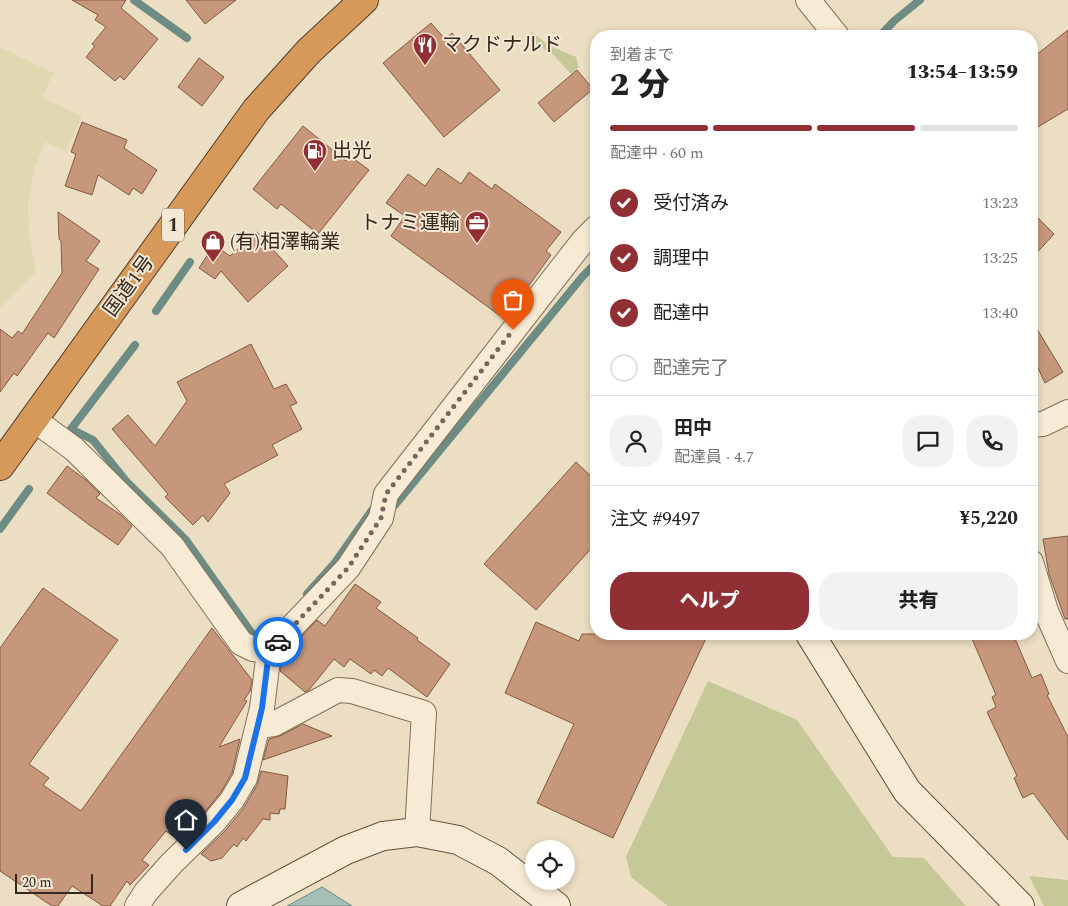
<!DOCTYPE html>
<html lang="ja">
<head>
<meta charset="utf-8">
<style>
  :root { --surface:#fff; --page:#f2f2f2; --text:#222; --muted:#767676; --line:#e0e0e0; --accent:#902f34 }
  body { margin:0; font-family:Spectral,"Noto Sans JP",serif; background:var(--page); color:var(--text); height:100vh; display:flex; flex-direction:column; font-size:19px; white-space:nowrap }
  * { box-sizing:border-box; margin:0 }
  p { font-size:16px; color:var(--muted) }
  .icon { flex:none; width:28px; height:28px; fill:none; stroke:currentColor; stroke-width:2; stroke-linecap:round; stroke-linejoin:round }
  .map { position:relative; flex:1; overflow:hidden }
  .side { position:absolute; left:590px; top:30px; width:448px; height:610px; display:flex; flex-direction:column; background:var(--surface); border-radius:20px; box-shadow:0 2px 8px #0003 }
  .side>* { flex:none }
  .controls { position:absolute; left:525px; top:840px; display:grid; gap:10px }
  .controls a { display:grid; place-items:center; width:50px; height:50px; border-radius:50%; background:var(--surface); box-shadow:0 2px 8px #0003; font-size:25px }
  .scale { position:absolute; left:15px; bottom:12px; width:78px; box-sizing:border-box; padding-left:5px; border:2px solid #35281e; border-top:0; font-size:14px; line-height:18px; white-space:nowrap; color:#35281e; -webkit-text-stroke:4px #f3e8d3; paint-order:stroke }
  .pin { position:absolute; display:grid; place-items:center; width:42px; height:42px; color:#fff; margin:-51px -21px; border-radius:50% 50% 50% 0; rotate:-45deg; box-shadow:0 0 5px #0007 }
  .pin .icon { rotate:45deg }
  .courier { position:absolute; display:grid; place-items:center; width:50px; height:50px; margin:-25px; border:4px solid #1a73e8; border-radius:50%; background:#fff; color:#222; box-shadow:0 1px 6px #0007 }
  .overview em { font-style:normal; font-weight:800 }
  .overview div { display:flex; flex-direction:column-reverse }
  .overview { display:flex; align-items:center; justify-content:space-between; height:85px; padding:0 20px }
  h1 { font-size:32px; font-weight:800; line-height:38px }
  .bar { display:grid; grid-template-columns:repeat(4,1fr); gap:8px 5px; align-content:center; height:60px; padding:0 20px }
  .bar i { height:6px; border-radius:4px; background:var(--line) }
  .bar .current { background:var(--accent) }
  .bar p { grid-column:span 4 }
  .line { display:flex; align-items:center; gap:12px; padding:0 20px; border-top:1px solid var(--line) }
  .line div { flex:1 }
  .round { display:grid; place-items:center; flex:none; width:52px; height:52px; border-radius:20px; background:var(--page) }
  ol { padding:0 20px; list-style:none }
  li { display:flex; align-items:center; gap:15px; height:55px }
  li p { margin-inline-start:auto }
  li .icon { padding:5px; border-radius:50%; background:var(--accent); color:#fff; stroke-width:4 }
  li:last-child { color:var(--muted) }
  li i { width:28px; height:28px; border:2px solid var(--line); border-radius:50% }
  .primary-button { display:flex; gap:10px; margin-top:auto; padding:10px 20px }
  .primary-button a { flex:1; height:58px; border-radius:20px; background:var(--accent); color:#fff; font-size:20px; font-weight:800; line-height:58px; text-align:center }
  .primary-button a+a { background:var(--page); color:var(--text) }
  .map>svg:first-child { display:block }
</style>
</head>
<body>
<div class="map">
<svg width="1068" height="906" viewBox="0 0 1068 906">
  <rect width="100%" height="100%" fill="#ebdec3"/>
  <!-- farmland -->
  <path fill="#e1d7b1" d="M0,47L53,73L42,98L82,116L66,151L45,142L34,170L28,205L29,234L36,272L0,307Z"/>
  <!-- green -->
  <g fill="#c5c998">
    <path d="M532,32L548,45L576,57L578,64V68L571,74L549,50L547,52L541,46L538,48L528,36Z"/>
    <path d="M708,681L797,720L893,857L924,858L966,906H668L631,877L626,857Z"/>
    <path d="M1029,876L1068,880V906H1044Z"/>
  </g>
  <!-- water -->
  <path fill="#a5bfb6" stroke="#6d8c83" d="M322,887L352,906H287Z"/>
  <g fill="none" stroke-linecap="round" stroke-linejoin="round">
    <!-- stream -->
    <g stroke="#6d8c83" stroke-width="8">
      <path d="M134,0L187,38"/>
      <path d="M880,36L894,21L920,0"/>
      <path d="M156,311L190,262"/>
      <path d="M135,345L71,429L93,440L126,481L186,540L253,635L274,630L279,625"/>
      <path d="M0,529L29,489"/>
      <path d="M307,594L334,564L372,510L395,505L583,276L596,263"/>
    </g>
  </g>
  <!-- building -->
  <g fill="#c7977b" stroke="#825942">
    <path d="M72,0H126L121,8L158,39L124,80L120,76L115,81L86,57L95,46L92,44L106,27L95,20L98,15Z"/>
    <path d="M186,0H236L205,24Z"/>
    <path d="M431,23L445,39L452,33L500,90L444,137L383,63Z"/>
    <path d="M1068,30V109L1031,131V59Z"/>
    <path d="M199,58L224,77L202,106L178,87Z"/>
    <path d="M577,70L593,89L554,122L538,103Z"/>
    <path d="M82,122L127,140L124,148L157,170L142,194L133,188L129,195L98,175L92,195L65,186L76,154L71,152Z"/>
    <path d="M303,126L346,161L350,156L369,170L318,234L281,204L277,209L253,189Z"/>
    <path d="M438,168L461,184L469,172L492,189L495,184L561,232L546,251L551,255L519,299L514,296L499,315L391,236L405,216L386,203L408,174L425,186Z"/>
    <path d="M1031,211L1054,234L1031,259Z"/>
    <path d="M58,212L100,241L86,261L99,269L54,338L48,333L17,376L14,373L0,392V329L12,338L18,331L22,334L62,273L61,241L59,239Z"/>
    <path d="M257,232L288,266L248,302L221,271L215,279L199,268L214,245L230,256Z"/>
    <path d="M1031,319L1063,372L1045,383L1031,353Z"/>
    <path d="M251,344L274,389L286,384L297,403L290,406L302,429L272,445L278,455L224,484L230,493L208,522L203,515L193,525L165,497L168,494L112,429L128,415L155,446L187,401L177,382Z"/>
    <path d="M576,462L596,481V543L536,610L484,564Z"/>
    <path d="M67,466L86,480L100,494L96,498L121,515L132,526L118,545L88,524L47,493Z"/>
    <path d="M1068,536V619H1065L1049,574L1043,539Z"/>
    <path d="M355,584L381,602L376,608L418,638L417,640L450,664L427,697L388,668L382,676L374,670L371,674L350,659L344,667L334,659L309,690L305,692L280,671L282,657L317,620L325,626Z"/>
    <path d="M43,588L118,640L29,764L49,778L43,785L81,811L212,628L252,680L250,691L244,700L247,701L219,747L240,739L232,773L221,792L204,813L177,839L166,831L142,860L149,865L130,885L127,881L110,906H103L72,886L58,906H52L0,871V648Z"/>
    <path d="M536,622L579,641L582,634H708L613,838L537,803L574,724L505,693Z"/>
    <path d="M970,634H1013L1032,678L1041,674L1049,694L1047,695L1068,737V840L1033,793L1023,798L1014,778L1017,776L987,712L996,707L992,697L996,695Z"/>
    <path d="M303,724L332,736L263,760L269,739L280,736Z"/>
    <path d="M261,771L288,776L285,809H280L279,814L270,813V820L263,819L246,841L243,838L237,847L234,844L222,858L211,861L201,854L225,831L243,809L257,785Z"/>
  </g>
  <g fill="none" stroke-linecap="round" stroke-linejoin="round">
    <defs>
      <g id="street">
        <path d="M808,0L837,36"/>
        <path d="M33,419L74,449L172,546L241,643L253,649L269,651"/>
        <path d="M1031,425L1043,424L1068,412"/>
        <path d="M1031,562L1046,611L1068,661"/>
        <path d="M258,726L274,724L338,690L352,691L424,713L417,832"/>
        <path d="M137,906L146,892L172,863L214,822L232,800L245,778L262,708L269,651L348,568L381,518L386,494L583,241L596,228"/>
      </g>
      <g id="secondary">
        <path d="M810,634L907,791L1020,906"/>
        <path d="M241,906L346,850L383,836L417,832L458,840L498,861L556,906"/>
      </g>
      <path id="highway" d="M0,466L256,110L309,51L364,0"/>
    </defs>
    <!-- street casing -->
    <use href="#street" stroke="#856f5b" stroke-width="26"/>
    <!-- secondary casing -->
    <use href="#secondary" stroke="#67513e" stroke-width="30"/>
    <!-- highway casing -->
    <use href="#highway" stroke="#533e2f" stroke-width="30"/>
    <!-- street -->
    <use href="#street" stroke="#f7ebd6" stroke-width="24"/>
    <!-- secondary -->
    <use href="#secondary" stroke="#f7ebd6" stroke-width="28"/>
    <!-- highway -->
    <use href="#highway" stroke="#d69959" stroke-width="28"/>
  </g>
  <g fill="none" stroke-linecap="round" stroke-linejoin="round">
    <!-- done -->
    <path stroke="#756858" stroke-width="5" stroke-dasharray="0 9" d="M278,642L348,568L381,518L386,494L513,330"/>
    <!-- route -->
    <path stroke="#1a73e8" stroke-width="6" d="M186,850L214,822L232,800L245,778L262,708L269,651L278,642"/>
  </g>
  <!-- icons -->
  <defs>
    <symbol id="restaurant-pin" viewBox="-11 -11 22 30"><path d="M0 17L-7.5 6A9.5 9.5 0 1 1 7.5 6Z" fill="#902f34" stroke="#f3e8d3"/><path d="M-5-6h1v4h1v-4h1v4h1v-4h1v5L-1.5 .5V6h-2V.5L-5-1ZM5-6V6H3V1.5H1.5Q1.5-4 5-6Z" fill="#fff"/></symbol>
    <symbol id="fuel-pin" viewBox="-11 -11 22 30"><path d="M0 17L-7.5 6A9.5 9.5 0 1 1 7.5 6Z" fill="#902f34" stroke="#f3e8d3"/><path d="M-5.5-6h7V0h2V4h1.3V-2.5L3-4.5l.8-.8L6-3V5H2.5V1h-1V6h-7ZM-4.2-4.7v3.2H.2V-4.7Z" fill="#fff"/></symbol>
    <symbol id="office-pin" viewBox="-11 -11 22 30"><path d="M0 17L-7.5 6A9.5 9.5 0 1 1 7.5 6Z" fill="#902f34" stroke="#f3e8d3"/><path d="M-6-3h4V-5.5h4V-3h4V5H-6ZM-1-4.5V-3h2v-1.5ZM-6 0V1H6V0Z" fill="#fff"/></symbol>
    <symbol id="shop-pin" viewBox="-11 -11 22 30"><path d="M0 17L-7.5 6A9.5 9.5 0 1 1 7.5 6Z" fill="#902f34" stroke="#f3e8d3"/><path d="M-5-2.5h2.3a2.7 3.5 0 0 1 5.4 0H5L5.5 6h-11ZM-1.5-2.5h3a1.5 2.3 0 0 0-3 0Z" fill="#fff"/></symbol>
  </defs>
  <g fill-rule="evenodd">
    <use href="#restaurant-pin" x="411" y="31" width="28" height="38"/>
    <use href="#fuel-pin" x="301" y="137" width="28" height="38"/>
    <use href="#office-pin" x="463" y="209" width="28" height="38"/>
    <use href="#shop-pin" x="199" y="228" width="28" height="38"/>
  </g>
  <g text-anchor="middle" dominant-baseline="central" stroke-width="4" stroke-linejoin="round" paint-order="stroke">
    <!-- shield labels -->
    <rect fill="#f3e8d3" stroke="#6e6254" stroke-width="1" x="162" y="208.5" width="22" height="33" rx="4"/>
    <g font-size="19" font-weight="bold" fill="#35281e">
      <text x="173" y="225">1</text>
    </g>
    <!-- poi labels -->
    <g font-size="20" fill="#35281e" stroke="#f3e8d3" text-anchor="start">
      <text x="442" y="45">マクドナルド</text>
      <text x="332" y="151">出光</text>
      <text x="460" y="223" text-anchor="end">トナミ運輸</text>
      <text x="230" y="242">(有)相澤輪業</text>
    </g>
    <!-- street labels -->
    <g font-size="20" fill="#35281e" stroke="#f3e8d3">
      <text transform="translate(129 286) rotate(-54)">国道1号</text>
    </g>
  </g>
</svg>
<div class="controls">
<a><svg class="icon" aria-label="locate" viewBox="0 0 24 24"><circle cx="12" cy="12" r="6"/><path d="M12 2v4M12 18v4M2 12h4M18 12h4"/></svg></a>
</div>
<div class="scale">20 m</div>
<div class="pin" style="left:513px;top:330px;background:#ea580c"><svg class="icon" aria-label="bag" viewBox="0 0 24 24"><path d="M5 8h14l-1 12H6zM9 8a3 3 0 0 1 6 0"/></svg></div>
<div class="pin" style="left:186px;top:850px;background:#1f2937"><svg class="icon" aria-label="home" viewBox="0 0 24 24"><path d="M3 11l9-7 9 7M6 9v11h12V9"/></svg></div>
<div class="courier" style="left:278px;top:642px"><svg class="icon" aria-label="car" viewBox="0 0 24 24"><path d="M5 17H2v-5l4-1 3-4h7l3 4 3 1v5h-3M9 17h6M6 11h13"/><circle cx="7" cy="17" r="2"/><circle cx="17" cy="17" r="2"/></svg></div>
<section class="side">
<div class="overview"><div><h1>2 分</h1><p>到着まで</p></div><em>13:54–13:59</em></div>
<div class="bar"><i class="current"></i><i class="current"></i><i class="current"></i><i></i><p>配達中 · 60 m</p></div>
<ol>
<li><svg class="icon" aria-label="check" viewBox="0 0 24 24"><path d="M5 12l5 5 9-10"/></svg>受付済み<p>13:23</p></li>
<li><svg class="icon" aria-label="check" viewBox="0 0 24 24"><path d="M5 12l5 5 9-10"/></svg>調理中<p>13:25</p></li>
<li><svg class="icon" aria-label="check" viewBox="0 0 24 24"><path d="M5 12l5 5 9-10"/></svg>配達中<p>13:40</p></li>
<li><i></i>配達完了</li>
</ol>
<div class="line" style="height:90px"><a class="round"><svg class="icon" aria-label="person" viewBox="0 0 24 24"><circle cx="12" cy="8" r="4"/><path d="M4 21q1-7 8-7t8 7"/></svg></a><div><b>田中</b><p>配達員 · 4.7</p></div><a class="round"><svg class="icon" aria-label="chat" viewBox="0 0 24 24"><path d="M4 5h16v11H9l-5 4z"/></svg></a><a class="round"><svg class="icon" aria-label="phone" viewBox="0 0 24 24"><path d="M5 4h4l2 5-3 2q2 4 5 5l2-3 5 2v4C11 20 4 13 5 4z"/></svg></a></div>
<div class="line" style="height:65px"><div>注文 #9497</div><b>¥5,220</b></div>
<div class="primary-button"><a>ヘルプ</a><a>共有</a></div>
</section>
</div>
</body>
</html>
